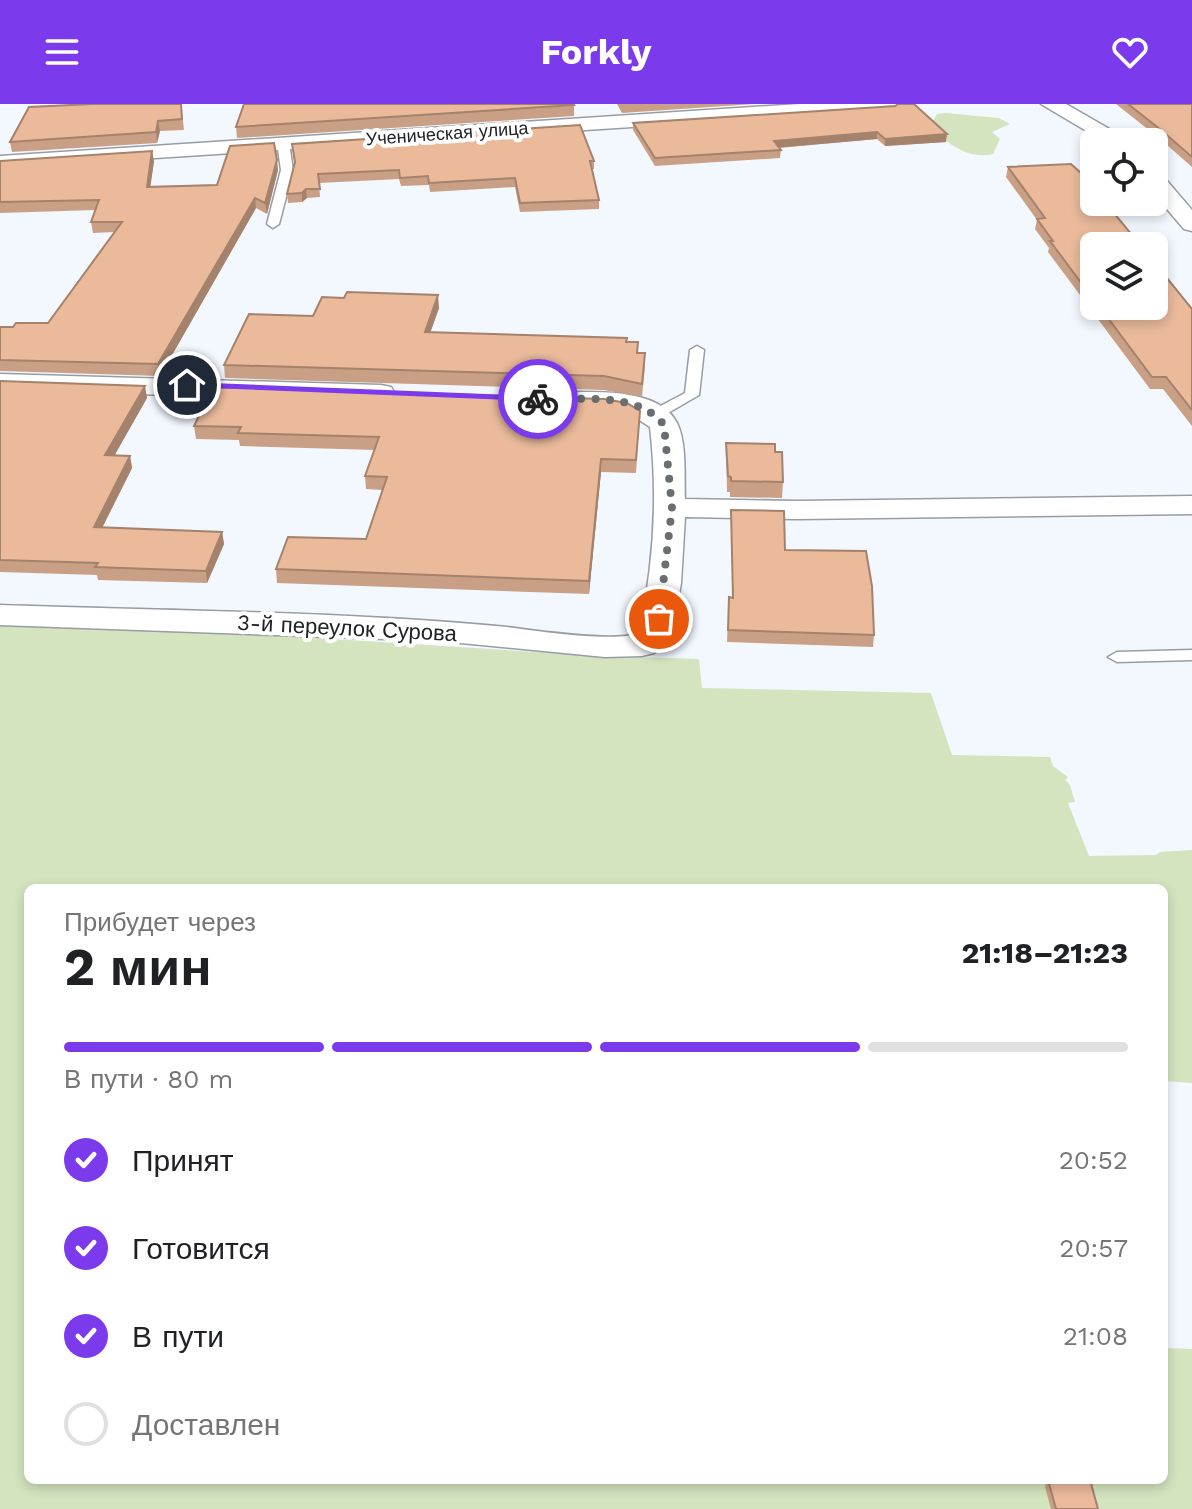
<!DOCTYPE html>
<html lang="ru">
<head>
<meta charset="utf-8">
<style>
  :root { --surface:#fff; --page:#f2f2f2; --text:#202124; --muted:#757577; --line:#e0e0e0; --accent:#7c3aed }
  body { margin:0; font-family:"Work Sans",sans-serif; background:var(--page); color:var(--text); height:100vh; display:flex; flex-direction:column; font-size:30px; white-space:nowrap }
  * { box-sizing:border-box; margin:0 }
  p { font-size:26px; color:var(--muted) }
  .icon { flex:none; width:44px; height:44px; fill:none; stroke:currentColor; stroke-width:2; stroke-linecap:round; stroke-linejoin:round }
  .map { position:relative; flex:1; overflow:hidden }
  .sheet { position:absolute; left:24px; top:780px; width:1144px; height:600px; display:flex; flex-direction:column; background:var(--surface); border-radius:12px; box-shadow:0 4px 12px #0003 }
  .sheet>* { flex:none }
  .fabs { position:absolute; left:1080px; top:24px; display:grid; gap:16px }
  .fabs a { display:grid; place-items:center; width:88px; height:88px; border-radius:12px; background:var(--surface); box-shadow:0 4px 12px #0003; font-size:40px }
  .pin { position:absolute; display:grid; place-items:center; width:68px; height:68px; color:#fff; margin:-34px; border:4px solid #fff; border-radius:50%; box-shadow:0 2px 8px #0007 }
  .courier { position:absolute; display:grid; place-items:center; width:80px; height:80px; margin:-40px; border:6px solid #7c3aed; border-radius:50%; background:#fff; color:#222; box-shadow:0 2px 10px #0007 }
  .summary em { font-style:normal; font-weight:700 }
  .summary div { display:flex; flex-direction:column-reverse }
  .summary { display:flex; align-items:center; justify-content:space-between; height:136px; padding:0 40px }
  h1 { font-size:52px; font-weight:700; line-height:60px }
  .bar { display:grid; grid-template-columns:repeat(4,1fr); gap:12px 8px; align-content:center; height:96px; padding:0 40px }
  .bar i { height:10px; border-radius:6px; background:var(--line) }
  .bar .current { background:var(--accent) }
  .bar p { grid-column:span 4 }
  ol { padding:0 40px; list-style:none }
  li { display:flex; align-items:center; gap:24px; height:88px }
  li p { margin-inline-start:auto }
  li .icon { padding:8px; border-radius:50%; background:var(--accent); color:#fff; stroke-width:4 }
  li:last-child { color:var(--muted) }
  li i { width:44px; height:44px; border:4px solid var(--line); border-radius:50% }
  header { display:flex; justify-content:space-between; align-items:center; height:104px; padding:0 40px; background:var(--accent); color:#fff; font-size:36px; font-weight:700 }
  .map>svg:first-child { display:block }
</style>
</head>
<body>
<header><svg class="icon" aria-label="menu" viewBox="0 0 24 24"><path d="M4 6h16M4 12h16M4 18h16"/></svg>Forkly<svg class="icon" aria-label="heart" viewBox="0 0 24 24"><path d="M12 20l-8-8c-3-5 5-10 8-4 3-6 11-1 8 4z"/></svg></header>
<div class="map">
<svg width="1192" height="1405" viewBox="0 0 1192 1405">
  <rect width="100%" height="100%" fill="#f3f8ff"/>
  <!-- green -->
  <g fill="#d4e4bf">
    <path d="M946,9L999,14L1010,20L992,28L1000,35L993,50C967,56 947,39 930,22L937,10Z"/>
    <path d="M0,514L600,552L699,555L702,584L931,589L952,651L1050,653L1053,662L1068,673L1065,676L1070,681L1075,698L1068,699L1089,752L1156,751L1160,748L1192,746V979L1164,977V784H28V1376H1164V1244L1192,1245V1405H0Z"/>
  </g>
  <g fill="none" stroke-linecap="round" stroke-linejoin="round">
    <defs>
      <g id="service">
        <path d="M283,36L289,39L293,66L279,120L273,124L267,120L281,66L277,39Z"/>
        <path d="M697,242L704,246L699,291L661,313H651V307L685,289L690,246Z"/>
        <path d="M1192,546V556L1117,558L1108,553L1117,548Z"/>
      </g>
      <g id="minor">
        <path d="M800,0H904L894,6L0,64V52Z"/>
        <path d="M1041,0H1066L1132,38H1105Z"/>
        <path d="M1154,69L1162,71L1192,106V127L1184,125L1154,90Z"/>
        <path d="M0,270L381,281L391,283L395,289L391,295L381,297L0,286Z"/>
        <path d="M578,288C608,288 661,287 677,319C687,339 684,373 685,395L797,397L1192,392V410L797,415L685,413L681,479L672,532L654,549L642,552L605,553L440,537L0,521V501C169,507 339,507 507,523C531,526 623,540 639,528C654,460 658,392 650,323L627,308L568,302L564,296L568,290Z"/>
      </g>
    </defs>
    <!-- service casing -->
    <use href="#service" stroke="#989da5" stroke-width="3"/>
    <!-- minor casing -->
    <use href="#minor" stroke="#989da5" stroke-width="3"/>
    <!-- service -->
    <use href="#service" fill="#fff" fill-rule="evenodd"/>
    <!-- minor -->
    <use href="#minor" fill="#fff" fill-rule="evenodd"/>
  </g>
  <!-- wall -->
  <g fill="#c9a085">
    <path d="M181,0L184,26L160,27L157,39L12,48L10,38Z"/>
    <path d="M617,0H754L622,9Z"/>
    <path d="M1116,0H1192V63L1159,34Z"/>
    <path d="M574,1V12L237,34L236,23Z"/>
    <path d="M895,2L946,38L885,42L877,35L779,44L781,46L780,54L655,62L633,26V19Z"/>
    <path d="M0,57H154L150,82L217,81L278,66L267,110L256,104L160,272L0,267V223H13L48,219L114,128L93,129L91,118L95,106L0,109Z"/>
    <path d="M594,57V65H592L599,96V105L520,108L515,83L430,88L429,81L401,82L399,75L319,79L320,93L307,94L302,98L288,99L287,90L295,59Z"/>
    <path d="M1008,63L1094,142V202H1154L1192,205V322L1163,285H1150L1048,148L1049,144L1035,125L1037,116L1006,73Z"/>
    <path d="M439,204L430,228L638,238V249L645,262L642,293L604,286L225,274L224,261L313,212Z"/>
    <path d="M0,277L147,294L114,351L130,352L132,364L102,424L222,428L224,440L207,479L98,476L97,471L0,468Z"/>
    <path d="M640,307L636,369L601,368L589,490L277,479L276,465L366,435L382,386L366,385L365,372L375,346L240,342L239,336L196,335L194,322Z"/>
    <path d="M726,339L775,348L783,378L782,394L730,393V388H727Z"/>
    <path d="M731,406L785,446L874,531L873,543L727,538L729,493L733,494Z"/>
    <path d="M1047,1376H1090L1098,1405H1051L1045,1383Z"/>
  </g>
  <!-- shaded-wall -->
  <g fill="#a4826c">
    <path d="M158,17L160,27L157,39L156,28Z"/>
    <path d="M877,28V35L773,44L774,37Z"/>
    <path d="M947,30L946,38L885,42V35Z"/>
    <path d="M152,47L154,57L149,93L147,83Z"/>
    <path d="M277,56L278,66L267,110L265,99Z"/>
    <path d="M306,85L307,94L302,98V89Z"/>
    <path d="M255,94L256,104L160,272L158,260Z"/>
    <path d="M438,191L439,204L426,241L425,228Z"/>
    <path d="M145,282L147,294L108,363L105,351Z"/>
    <path d="M130,352L132,364L96,436L94,423Z"/>
    <path d="M601,355V368L589,490V477Z"/>
    <path d="M222,428L224,440L207,479L206,467Z"/>
  </g>
  <!-- building -->
  <g fill="#eaba9b" stroke="#a4826c" stroke-width="2">
    <path d="M92,0H181L182,15L158,17L156,28L10,38L29,3Z"/>
    <path d="M244,0H573L574,1L236,23Z"/>
    <path d="M898,0H914L947,30L885,35L877,28L774,37L781,46L655,54L633,19L895,2Z"/>
    <path d="M1128,0H1192V53L1161,26Z"/>
    <path d="M580,21L594,57H590L599,96L520,99L515,74L429,79L428,72L400,74L399,66L318,70L320,85H306L302,89L287,90L295,58L292,40Z"/>
    <path d="M274,39L277,56L265,99L255,94L158,260L0,256V223H13L16,219H48L122,118H91L99,96L0,98V57L152,47L147,83L217,81L230,42Z"/>
    <path d="M1071,60L1082,70L1094,85V98H1105L1141,142H1094V196L1050,137H1053L1037,115L1045,114L1008,63Z"/>
    <path d="M1154,158L1192,205V306L1166,273H1152L1099,202H1154Z"/>
    <path d="M347,188L438,191L425,228L627,234L626,238H638L637,249H645L642,280L604,272L224,261L249,210L313,212L322,193L344,194Z"/>
    <path d="M0,277L145,282L105,351L130,352L94,423L222,428L206,467L95,463L98,459L0,456Z"/>
    <path d="M213,283L604,295L627,299L640,307L636,356L601,355L589,477L276,465L288,433L366,435L387,373L365,372L379,333L238,329L241,323L194,322Z"/>
    <path d="M726,339L775,340V348H782L783,378L731,377V373L728,372Z"/>
    <path d="M731,406L784,407L785,446L866,447L872,482L874,531L728,526L729,493L733,494Z"/>
    <path d="M1048,1376H1090L1098,1405H1056Z"/>
  </g>
  <!-- route -->
  <path fill="#7c3aed" d="M187,278L538,292L542,295L538,297L184,283Z"/>
  <g fill="none" stroke-linecap="round" stroke-linejoin="round">
    <!-- done -->
    <path stroke="#6a6d71" stroke-width="8" stroke-dasharray="0 14.4" d="M538,295C576,296 639,287 664,321L672,404L659,515"/>
  </g>
  <g text-anchor="middle" dominant-baseline="central" stroke-width="8" stroke-linejoin="round" paint-order="stroke">
    <!-- far-street labels -->
    <g font-size="18" fill="#202225" stroke="#fff">
      <text transform="translate(447 29) rotate(-4)">Ученическая улица</text>
    </g>
    <!-- street labels -->
    <g font-size="22" fill="#202225" stroke="#fff">
      <text transform="translate(347 524) rotate(3)">3-й переулок Сурова</text>
    </g>
  </g>
</svg>
<div class="fabs">
<a><svg class="icon" aria-label="locate" viewBox="0 0 24 24"><circle cx="12" cy="12" r="6"/><path d="M12 2v4M12 18v4M2 12h4M18 12h4"/></svg></a>
<a><svg class="icon" aria-label="layers" viewBox="0 0 24 24"><path d="M12 4l9 5-9 5-9-5zM3 14l9 5 9-5"/></svg></a>
</div>
<div class="pin" style="left:659px;top:515px;background:#ea580c"><svg class="icon" aria-label="bag" viewBox="0 0 24 24"><path d="M5 8h14l-1 12H6zM9 8a3 3 0 0 1 6 0"/></svg></div>
<div class="pin" style="left:187px;top:281px;background:#1f2937"><svg class="icon" aria-label="home" viewBox="0 0 24 24"><path d="M3 11l9-7 9 7M6 9v11h12V9"/></svg></div>
<div class="courier" style="left:538px;top:295px"><svg class="icon" aria-label="bike" viewBox="0 0 24 24"><circle cx="6" cy="16" r="4"/><circle cx="18" cy="16" r="4"/><path d="M6 16l4-8h5l3 8M10 8l3 8H6M13 5h3"/></svg></div>
<section class="sheet">
<div class="summary"><div><h1>2 мин</h1><p>Прибудет через</p></div><em>21:18–21:23</em></div>
<div class="bar"><i class="current"></i><i class="current"></i><i class="current"></i><i></i><p>В пути · 80 m</p></div>
<ol>
<li><svg class="icon" aria-label="check" viewBox="0 0 24 24"><path d="M5 12l5 5 9-10"/></svg>Принят<p>20:52</p></li>
<li><svg class="icon" aria-label="check" viewBox="0 0 24 24"><path d="M5 12l5 5 9-10"/></svg>Готовится<p>20:57</p></li>
<li><svg class="icon" aria-label="check" viewBox="0 0 24 24"><path d="M5 12l5 5 9-10"/></svg>В пути<p>21:08</p></li>
<li><i></i>Доставлен</li>
</ol>
</section>
</div>
</body>
</html>
